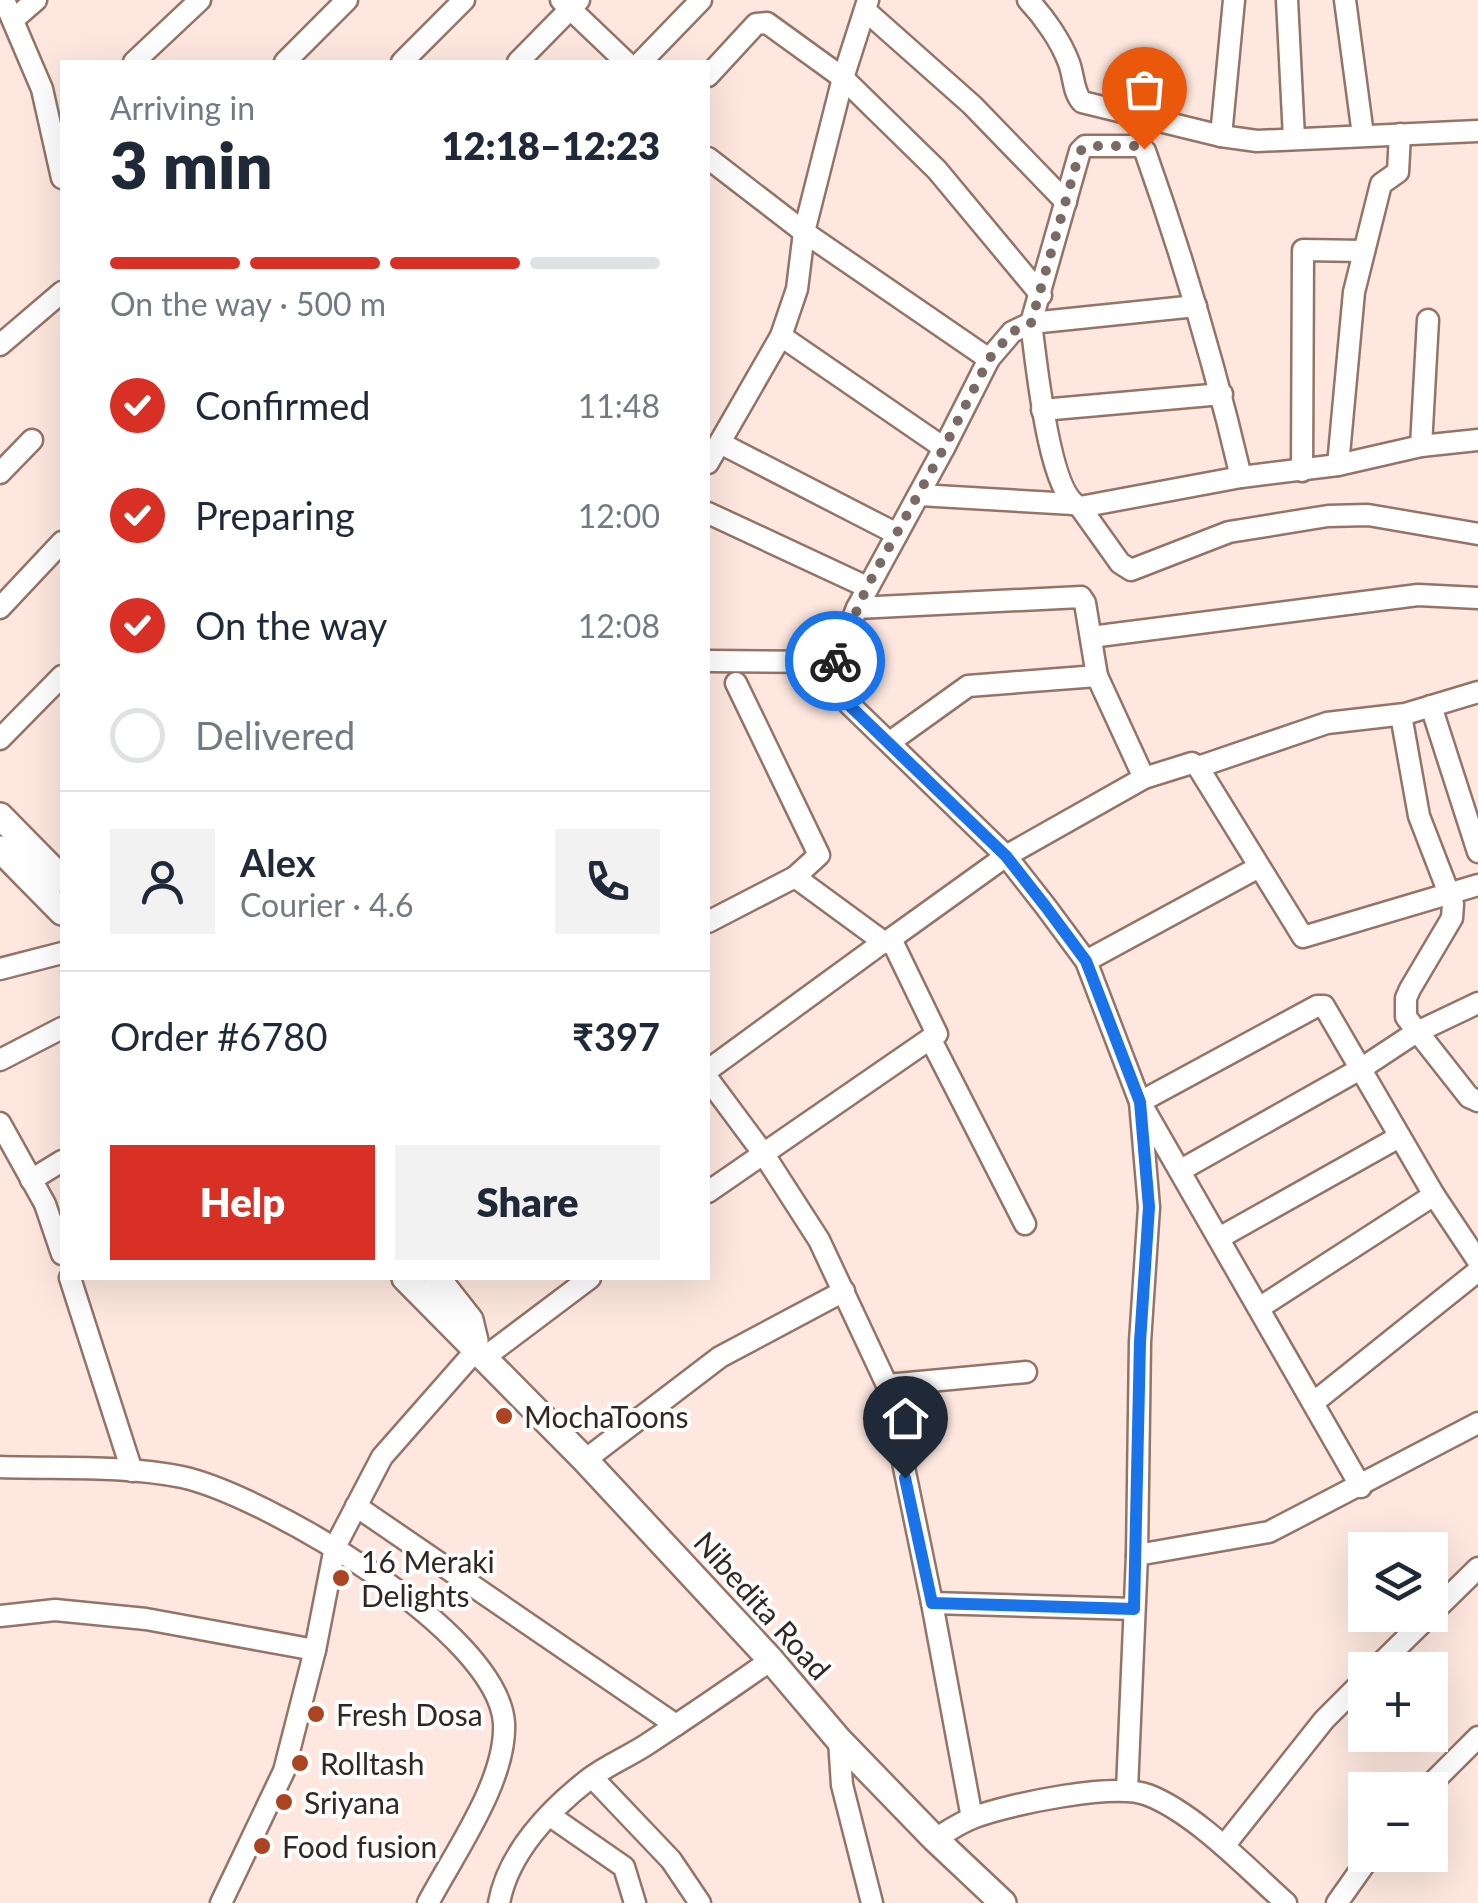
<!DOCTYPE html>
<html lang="en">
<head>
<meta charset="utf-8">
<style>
  :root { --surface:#fff; --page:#f2f2f3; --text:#1f2937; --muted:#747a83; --line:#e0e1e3; --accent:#d93025 }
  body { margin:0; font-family:Lato,sans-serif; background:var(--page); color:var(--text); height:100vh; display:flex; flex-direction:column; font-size:38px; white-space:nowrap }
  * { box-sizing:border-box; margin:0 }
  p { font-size:32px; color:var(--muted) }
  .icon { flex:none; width:55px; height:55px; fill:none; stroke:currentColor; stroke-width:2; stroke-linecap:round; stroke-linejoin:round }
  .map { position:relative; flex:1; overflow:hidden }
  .side { position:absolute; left:60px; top:60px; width:650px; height:1220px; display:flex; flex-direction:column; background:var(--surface); border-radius:0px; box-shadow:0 10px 40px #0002 }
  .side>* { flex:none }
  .tools { position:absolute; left:1348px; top:1532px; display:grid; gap:20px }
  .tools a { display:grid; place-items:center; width:100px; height:100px; border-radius:0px; background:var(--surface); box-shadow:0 10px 40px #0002; font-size:50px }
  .pin { position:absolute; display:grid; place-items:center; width:85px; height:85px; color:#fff; margin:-102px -42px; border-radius:50% 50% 50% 0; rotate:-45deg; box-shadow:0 0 10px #0007 }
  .pin .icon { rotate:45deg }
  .courier { position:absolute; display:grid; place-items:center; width:100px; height:100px; margin:-50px; border:8px solid #1a73e8; border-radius:50%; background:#fff; color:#222; box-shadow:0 2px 12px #0007 }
  .summary em { font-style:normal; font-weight:800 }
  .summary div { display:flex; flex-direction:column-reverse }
  .summary { display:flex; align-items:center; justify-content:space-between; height:170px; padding:0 50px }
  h1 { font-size:65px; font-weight:800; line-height:75px }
  .bar { display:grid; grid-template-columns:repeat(4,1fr); gap:15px 10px; align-content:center; height:120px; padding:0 50px }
  .bar i { height:12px; border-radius:8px; background:var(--line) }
  .bar .on { background:var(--accent) }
  .bar p { grid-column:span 4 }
  .line { display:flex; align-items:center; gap:25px; padding:0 50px; border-top:2px solid var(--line) }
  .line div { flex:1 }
  .round { display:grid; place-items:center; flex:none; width:105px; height:105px; border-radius:0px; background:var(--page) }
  ol { padding:0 50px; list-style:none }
  li { display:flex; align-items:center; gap:30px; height:110px }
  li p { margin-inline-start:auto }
  li .icon { padding:10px; border-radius:50%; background:var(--accent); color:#fff; stroke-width:4 }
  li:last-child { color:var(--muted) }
  li i { width:55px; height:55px; border:5px solid var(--line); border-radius:50% }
  .cta { display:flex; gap:20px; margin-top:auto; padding:20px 50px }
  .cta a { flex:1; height:115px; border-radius:0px; background:var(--accent); color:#fff; font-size:40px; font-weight:800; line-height:115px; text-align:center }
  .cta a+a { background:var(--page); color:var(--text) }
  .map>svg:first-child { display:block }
</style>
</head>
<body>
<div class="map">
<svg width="1478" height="1903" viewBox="0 0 1478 1903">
  <rect width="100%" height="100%" fill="#fde7de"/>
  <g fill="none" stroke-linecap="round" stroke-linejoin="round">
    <defs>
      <g id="minor">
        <path d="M4,0L42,89L62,178"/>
        <path d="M561,0L626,62"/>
        <path d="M1028,0C1044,17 1061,41 1069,63C1074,76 1073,92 1082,102L1221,136L1257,141L1478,131"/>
        <path d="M1287,0L1294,138"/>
        <path d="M1345,0L1363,135"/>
        <path d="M866,11L972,105L1066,202"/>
        <path d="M13,20L36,0"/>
        <path d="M134,62L200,0"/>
        <path d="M285,62L347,0"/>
        <path d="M402,62L464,0"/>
        <path d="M518,62L579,0"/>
        <path d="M641,62L701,0"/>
        <path d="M708,76L756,24L767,23L843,78L937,170L1041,295"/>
        <path d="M1221,136L1234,0"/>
        <path d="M708,158L804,232L989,359"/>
        <path d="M1196,306L1031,323C1036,358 1048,494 1080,507L1241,477L1338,465L1421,446L1478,440"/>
        <path d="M781,336L944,448"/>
        <path d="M0,345L62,292"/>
        <path d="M1042,410L1222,394"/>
        <path d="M720,443L897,534"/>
        <path d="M1421,446L1428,320"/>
        <path d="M708,463L781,336L797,289L804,232L843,78L868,0"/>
        <path d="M1338,465L1354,292L1381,184L1398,172L1400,134"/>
        <path d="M1302,471L1303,250L1364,251"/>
        <path d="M0,473L32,440"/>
        <path d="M919,495L1073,504"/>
        <path d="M1080,507L1120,563L1131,570L1229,532L1328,516L1368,515L1478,534"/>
        <path d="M708,513L867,587"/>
        <path d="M0,608L62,542"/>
        <path d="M857,608L1081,597L1085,603L1097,676L1144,778"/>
        <path d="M1091,637L1418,595L1478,598"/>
        <path d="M708,661L835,662"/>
        <path d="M1431,706L1478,852"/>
        <path d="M1401,715L1419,816L1453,904L1452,918L1410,989L1406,998V1017L1469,1097L1478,1101"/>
        <path d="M0,739L62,676"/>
        <path d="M890,742L968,686L1097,676"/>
        <path d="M1198,767L1327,723L1405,714L1478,692"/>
        <path d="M795,877L885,943L1006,856L1144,778L1192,763L1198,767L1303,937L1478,885"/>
        <path d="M708,922L795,877L819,855L736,683"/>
        <path d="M1086,961L1259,867"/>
        <path d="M0,969L62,953"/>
        <path d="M931,1040L1025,1224"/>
        <path d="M0,1060L62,1028"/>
        <path d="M708,1070L882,943"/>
        <path d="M708,1079L763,1153L819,1240L887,1385L932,1603L972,1818"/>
        <path d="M0,1123L45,1204L62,1254"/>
        <path d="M1181,1170L1362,1068L1415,1033L1478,1003"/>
        <path d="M31,1180L62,1161"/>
        <path d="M708,1192L937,1034L892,941"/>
        <path d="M1219,1238L1399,1137"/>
        <path d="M70,1278L132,1471"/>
        <path d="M1259,1308L1434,1195"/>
        <path d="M485,1357L590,1278"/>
        <path d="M887,1385L1026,1372"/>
        <path d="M1313,1403L1478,1271"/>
        <path d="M585,1460L720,1357L844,1291"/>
        <path d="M0,1467C60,1469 123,1465 182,1477C264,1495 498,1631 504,1723C507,1780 455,1852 428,1903"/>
        <path d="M1361,1487L1140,1102L1317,1006H1324L1434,1195L1478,1261"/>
        <path d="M356,1506L676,1725"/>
        <path d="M1137,1555L1269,1532L1478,1423"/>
        <path d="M932,1603L1134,1609"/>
        <path d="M0,1616L55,1610L146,1619L315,1650"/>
        <path d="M1374,1670L1478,1568"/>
        <path d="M839,1740L842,1785L872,1903"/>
        <path d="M592,1777L671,1860L700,1903"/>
        <path d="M1127,1790L1137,1555L1140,1342L1149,1207L1140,1102L1086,961L1046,907L1006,856L849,704L839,683L835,662L857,608L944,448L989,359L1012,332L1031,323L1080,151L1085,146H1139L1145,151C1183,258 1215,366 1241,477"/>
        <path d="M1425,1790L1478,1737"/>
        <path d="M549,1815L624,1867L635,1903"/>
        <path d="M935,1839C948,1831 961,1822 975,1817C1010,1804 1115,1782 1148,1795C1195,1813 1248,1869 1286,1903"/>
        <path d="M1224,1846L1324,1720L1365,1679"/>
        <path d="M221,1903L284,1771L315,1650L335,1547L382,1457L477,1349"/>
        <path d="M499,1903C508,1853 550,1809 589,1779C607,1765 630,1756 649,1743C690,1716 731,1688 771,1660"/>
        <path d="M1337,1903L1371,1855"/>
      </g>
      <g id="tertiary">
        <path d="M0,816L62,879"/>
        <path d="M0,849L62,912"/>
        <path d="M405,1278L585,1460L771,1660L839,1740L935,1839L1003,1903"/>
        <path d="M437,1278L470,1320L475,1341"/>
      </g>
    </defs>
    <!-- minor casing -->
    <use href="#minor" stroke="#947467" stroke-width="25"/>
    <!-- tertiary casing -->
    <use href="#tertiary" stroke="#947467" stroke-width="30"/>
    <!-- minor -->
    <use href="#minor" stroke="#fff" stroke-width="20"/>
    <!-- tertiary -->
    <use href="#tertiary" stroke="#fff" stroke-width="25"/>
  </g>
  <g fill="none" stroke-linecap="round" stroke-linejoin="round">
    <!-- done -->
    <path stroke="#7a6a63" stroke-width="10" stroke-dasharray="0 18" d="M835,661L867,587L944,448L989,359L1012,332L1031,323L1080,151L1088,146H1139L1144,149"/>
    <!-- route -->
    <path stroke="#1a73e8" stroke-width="12" d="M835,661L839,683L848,704L1006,856L1046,907L1086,961L1140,1102L1149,1207L1140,1342L1134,1609L932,1603L905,1478"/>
  </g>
  <!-- markers -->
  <g fill="#ab4421" stroke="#fff" stroke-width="4">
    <circle cx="504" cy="1416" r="10"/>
    <circle cx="341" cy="1578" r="10"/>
    <circle cx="316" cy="1714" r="10"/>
    <circle cx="300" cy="1763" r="10"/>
    <circle cx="284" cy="1802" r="10"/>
    <circle cx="262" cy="1846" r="10"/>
  </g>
  <g text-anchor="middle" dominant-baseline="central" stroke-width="8" stroke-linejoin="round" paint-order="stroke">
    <!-- poi labels -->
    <g font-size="30" fill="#342621" stroke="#fff" text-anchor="start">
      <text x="524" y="1416">MochaToons</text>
      <text x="361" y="1561">16 Meraki<tspan x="361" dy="34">Delights</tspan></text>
      <text x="336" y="1714">Fresh Dosa</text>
      <text x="320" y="1763">Rolltash</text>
      <text x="304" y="1802">Sriyana</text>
      <text x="282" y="1846">Food fusion</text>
    </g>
    <!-- street labels -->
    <g font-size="30" fill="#342621" stroke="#fff">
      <text transform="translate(763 1605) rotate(48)">Nibedita Road</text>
    </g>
  </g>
</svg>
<div class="tools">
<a><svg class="icon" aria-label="layers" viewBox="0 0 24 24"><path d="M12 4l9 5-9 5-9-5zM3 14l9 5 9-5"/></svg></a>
<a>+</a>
<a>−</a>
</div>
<div class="pin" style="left:1144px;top:149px;background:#ea580c"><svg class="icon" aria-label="bag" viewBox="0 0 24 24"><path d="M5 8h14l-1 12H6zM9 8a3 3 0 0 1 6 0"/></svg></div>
<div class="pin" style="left:905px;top:1478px;background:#1f2937"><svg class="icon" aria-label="home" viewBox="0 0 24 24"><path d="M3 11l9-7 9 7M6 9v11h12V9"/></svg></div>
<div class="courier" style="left:835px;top:661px"><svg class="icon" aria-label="bike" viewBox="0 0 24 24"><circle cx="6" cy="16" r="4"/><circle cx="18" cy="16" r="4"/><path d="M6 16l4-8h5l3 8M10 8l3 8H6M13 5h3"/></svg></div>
<section class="side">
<div class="summary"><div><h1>3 min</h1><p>Arriving in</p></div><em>12:18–12:23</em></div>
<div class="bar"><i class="on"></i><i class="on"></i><i class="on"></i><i></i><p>On the way · 500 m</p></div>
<ol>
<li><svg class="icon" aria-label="check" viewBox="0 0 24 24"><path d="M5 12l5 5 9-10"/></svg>Confirmed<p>11:48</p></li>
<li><svg class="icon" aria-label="check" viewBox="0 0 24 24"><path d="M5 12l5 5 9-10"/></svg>Preparing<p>12:00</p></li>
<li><svg class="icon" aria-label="check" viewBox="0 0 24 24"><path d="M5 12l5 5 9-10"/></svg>On the way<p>12:08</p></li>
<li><i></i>Delivered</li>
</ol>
<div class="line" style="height:180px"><a class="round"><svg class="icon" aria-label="person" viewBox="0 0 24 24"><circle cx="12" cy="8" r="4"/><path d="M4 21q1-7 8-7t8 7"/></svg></a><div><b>Alex</b><p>Courier · 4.6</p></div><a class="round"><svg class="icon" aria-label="phone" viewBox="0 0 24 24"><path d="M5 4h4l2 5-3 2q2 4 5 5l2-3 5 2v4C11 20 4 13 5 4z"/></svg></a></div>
<div class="line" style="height:130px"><div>Order #6780</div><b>₹397</b></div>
<div class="cta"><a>Help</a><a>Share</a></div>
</section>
</div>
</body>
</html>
